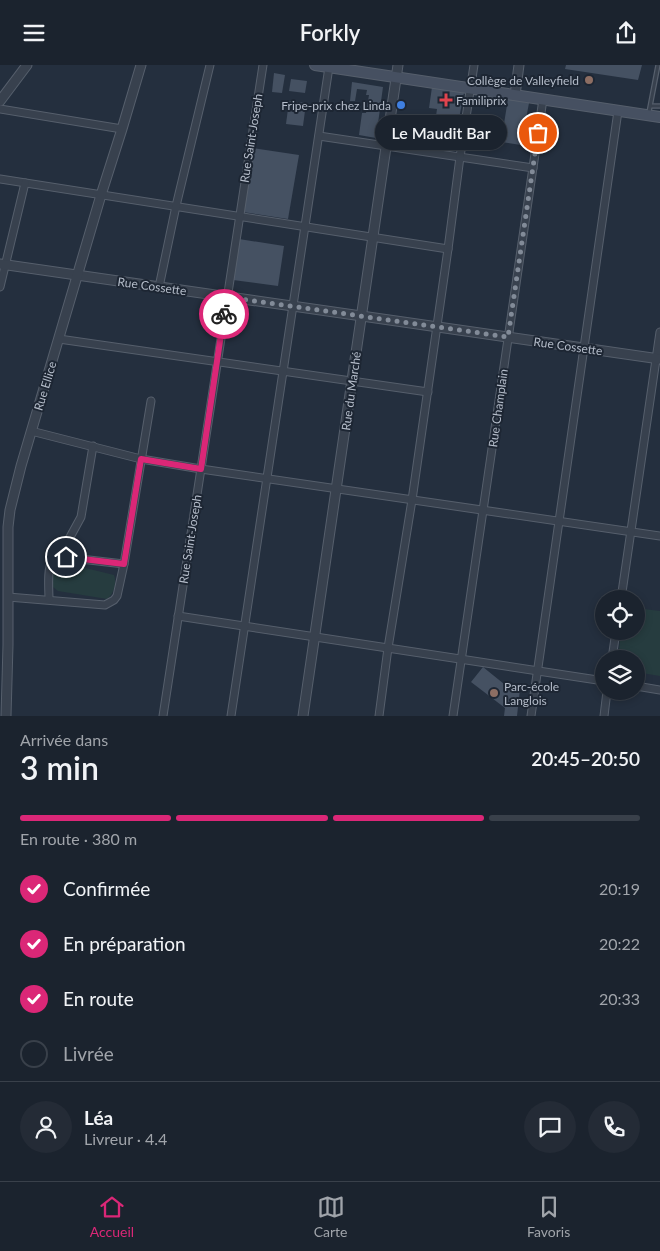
<!DOCTYPE html>
<html lang="fr">
<head>
<meta charset="utf-8">
<style>
  :root { --surface:#1b232e; --page:#242b36; --text:#f1f3f6; --muted:#a0a4aa; --line:#39404a; --accent:#db2777 }
  body { margin:0; font-family:Lato,sans-serif; background:var(--page); color:var(--text); height:100vh; display:flex; flex-direction:column; font-size:19px; white-space:nowrap }
  * { box-sizing:border-box; margin:0 }
  p { font-size:16px; color:var(--muted) }
  .icon { flex:none; width:28px; height:28px; fill:none; stroke:currentColor; stroke-width:2; stroke-linecap:round; stroke-linejoin:round }
  .map { position:relative; height:651px; overflow:hidden }
  .panel { display:flex; flex-direction:column; background:var(--surface); flex:1 }
  .panel>* { flex:none }
  .buttons { position:absolute; left:595px; top:525px; display:grid; gap:10px }
  .buttons a { display:grid; place-items:center; width:50px; height:50px; border-radius:50%; background:var(--surface); box-shadow:0 2px 8px #0003,0 0 0 1px var(--line); font-size:25px }
  .pin { position:absolute; display:grid; place-items:center; width:42px; height:42px; color:#fff; margin:-21px; border:2px solid #fff; border-radius:50%; box-shadow:0 1px 5px #0007 }
  .courier { position:absolute; display:grid; place-items:center; width:50px; height:50px; margin:-25px; border:4px solid #db2777; border-radius:50%; background:#fff; color:#222; box-shadow:0 1px 6px #0007 }
  .bubble { position:absolute; height:35px; border-radius:18px; background:var(--surface); box-shadow:0 2px 8px #0003,0 0 0 1px var(--line); font-size:16px; font-weight:600; line-height:35px; text-align:center }
  .summary em { font-style:normal; font-weight:600 }
  .summary div { display:flex; flex-direction:column-reverse }
  .summary { display:flex; align-items:center; justify-content:space-between; height:85px; padding:0 20px }
  h1 { font-size:32px; font-weight:600; line-height:38px }
  .bar { display:grid; grid-template-columns:repeat(4,1fr); gap:8px 5px; align-content:center; height:60px; padding:0 20px }
  .bar i { height:6px; border-radius:4px; background:var(--line) }
  .bar .on { background:var(--accent) }
  .bar p { grid-column:span 4 }
  .line { display:flex; align-items:center; gap:12px; padding:0 20px; border-top:1px solid var(--line) }
  .line div { flex:1 }
  .round { display:grid; place-items:center; flex:none; width:52px; height:52px; border-radius:26px; background:var(--page) }
  ol { padding:0 20px; list-style:none }
  li { display:flex; align-items:center; gap:15px; height:55px }
  li p { margin-inline-start:auto }
  li .icon { padding:5px; border-radius:50%; background:var(--accent); color:#fff; stroke-width:4 }
  li:last-child { color:var(--muted) }
  li i { width:28px; height:28px; border:2px solid var(--line); border-radius:50% }
  header { display:flex; justify-content:space-between; align-items:center; height:65px; padding:0 20px; background:var(--surface); font-size:22px; font-weight:600 }
  .dock { display:flex; justify-content:space-around; align-items:center; height:70px; border-top:1px solid var(--line); background:var(--surface); font-size:14px; color:var(--muted) }
  .dock a { display:grid; justify-items:center; gap:2px }
  .dock .on { color:var(--accent) }
  .map>svg:first-child { display:block }
</style>
</head>
<body>
<header><svg class="icon" aria-label="menu" viewBox="0 0 24 24"><path d="M4 6h16M4 12h16M4 18h16"/></svg>Forkly<svg class="icon" aria-label="share" viewBox="0 0 24 24"><path d="M12 15V3M7 8l5-5 5 5M5 13v7h14v-7"/></svg></header>
<div class="map">
<svg width="660" height="651" viewBox="0 0 660 651">
  <rect width="100%" height="100%" fill="#242f3e"/>
  <!-- green -->
  <g fill="#263c3f">
    <path d="M65,498L114,510C117,517 114,529 107,534L58,526L53,522C50,509 54,504 65,498Z"/>
    <path d="M636,543L660,546V611L636,607V594H618L621,566H636Z"/>
  </g>
  <!-- building -->
  <g fill="#455162">
    <path d="M566,0H642L638,15L565,4Z"/>
    <path d="M274,8L285,10L282,28L272,27Z"/>
    <path d="M291,14L307,16L305,28L289,26Z"/>
    <path d="M352,17L383,22L376,73L359,70L362,48H366L369,30H366L367,25L357,24L355,36H350Z"/>
    <path d="M432,22L464,27L459,54L436,51L437,44L429,43Z"/>
    <path d="M508,34L529,38L521,80L501,77Z"/>
    <path d="M289,36L306,38L303,61L286,59Z"/>
    <path d="M253,83L299,90L288,154L243,147Z"/>
    <path d="M239,174L284,181L278,221L233,215Z"/>
    <path d="M483,602L509,623L520,624L517,651H504L505,643L471,617Z"/>
  </g>
  <g fill="none" stroke-linecap="round" stroke-linejoin="round">
    <defs>
      <g id="service">
        <path d="M651,41H660"/>
        <path d="M649,47L658,0"/>
      </g>
      <g id="minor">
        <path d="M0,44L122,64"/>
        <path d="M319,71L533,103"/>
        <path d="M0,114L448,184"/>
        <path d="M0,222L25,118"/>
        <path d="M159,222L176,141L210,0"/>
        <path d="M59,274L428,327"/>
        <path d="M31,366L141,394L201,404L660,471"/>
        <path d="M63,492L69,474L81,452L93,381"/>
        <path d="M8,532L105,540L114,535L117,531L124,499L151,336"/>
        <path d="M49,534C49,526 47,503 52,497C55,493 59,492 63,492L124,499"/>
        <path d="M621,534L660,267"/>
        <path d="M178,551L604,616"/>
        <path d="M612,594L616,566"/>
        <path d="M636,621L660,625"/>
        <path d="M163,651L263,0"/>
        <path d="M231,651L329,2"/>
        <path d="M379,651L388,583L412,435L448,184L460,92L474,0"/>
        <path d="M453,651L543,34"/>
        <path d="M531,651L618,46"/>
        <path d="M604,651L607,626"/>
      </g>
      <g id="tertiary">
        <path d="M515,30L519,0"/>
        <path d="M0,36L27,0"/>
        <path d="M0,199L660,294"/>
        <path d="M6,651L8,580V462L10,445L21,401L101,130L122,64L141,0"/>
        <path d="M303,651L398,0"/>
      </g>
      <path id="secondary" d="M315,0L660,52"/>
    </defs>
    <!-- service casing -->
    <use href="#service" stroke="#565f6c" stroke-width="5.5"/>
    <!-- minor casing -->
    <use href="#minor" stroke="#565f6c" stroke-width="9"/>
    <!-- tertiary casing -->
    <use href="#tertiary" stroke="#565f6c" stroke-width="11"/>
    <!-- secondary casing -->
    <use href="#secondary" stroke="#565f6c" stroke-width="12"/>
    <!-- service -->
    <use href="#service" stroke="#38414e" stroke-width="3"/>
    <!-- minor -->
    <use href="#minor" stroke="#38414e" stroke-width="7"/>
    <!-- tertiary -->
    <use href="#tertiary" stroke="#38414e" stroke-width="9"/>
    <!-- secondary -->
    <use href="#secondary" stroke="#465061" stroke-width="10"/>
  </g>
  <g fill="none" stroke-linecap="round" stroke-linejoin="round">
    <!-- done -->
    <path stroke="#828b98" stroke-width="5" stroke-dasharray="0 9" d="M224,249L227,232L508,272L538,68"/>
    <!-- route -->
    <path stroke="#db2777" stroke-width="6" d="M66,492L124,499L141,394L201,404L224,249"/>
  </g>
  <!-- markers -->
  <g fill="#8d6e63" stroke="#1d2633" stroke-width="2">
    <circle cx="589" cy="15" r="5"/>
    <circle cx="494" cy="628" r="5"/>
  </g>
  <path fill="#e0444e" stroke="#1d2633" stroke-width="2" d="M443.5 27.5h5v5h5v5h-5v5h-5v-5h-5v-5h5z"/>
  <circle fill="#3f7fe0" stroke="#1d2633" stroke-width="2" cx="401" cy="40" r="5"/>
  <g text-anchor="middle" dominant-baseline="central" stroke-width="4" stroke-linejoin="round" paint-order="stroke">
    <!-- poi labels -->
    <g font-size="12" fill="#b4bcc9" stroke="#1d2633" text-anchor="end">
      <text x="579" y="15">Collège de Valleyfield</text>
      <text x="456" y="35" text-anchor="start">Familiprix</text>
      <text x="391" y="40">Fripe-prix chez Linda</text>
      <text x="504" y="621" text-anchor="start">Parc-école<tspan x="504" dy="14">Langlois</tspan></text>
    </g>
    <!-- street labels -->
    <g font-size="12" fill="#b4bcc9" stroke="#1d2633">
      <text transform="translate(251 73) rotate(-81)">Rue Saint-Joseph</text>
      <text transform="translate(152 221) rotate(8)">Rue Cossette</text>
      <text transform="translate(568 281) rotate(8)">Rue Cossette</text>
      <text transform="translate(45 321) rotate(-73)">Rue Ellice</text>
      <text transform="translate(351 326) rotate(-82)">Rue du Marché</text>
      <text transform="translate(498 343) rotate(-82)">Rue Champlain</text>
      <text transform="translate(190 474) rotate(-81)">Rue Saint-Joseph</text>
    </g>
  </g>
</svg>
<div class="buttons">
<a><svg class="icon" aria-label="locate" viewBox="0 0 24 24"><circle cx="12" cy="12" r="6"/><path d="M12 2v4M12 18v4M2 12h4M18 12h4"/></svg></a>
<a><svg class="icon" aria-label="layers" viewBox="0 0 24 24"><path d="M12 4l9 5-9 5-9-5zM3 14l9 5 9-5"/></svg></a>
</div>
<div class="pin" style="left:538px;top:68px;background:#ea580c"><svg class="icon" aria-label="bag" viewBox="0 0 24 24"><path d="M5 8h14l-1 12H6zM9 8a3 3 0 0 1 6 0"/></svg></div>
<div class="pin" style="left:66px;top:492px;background:#1f2937"><svg class="icon" aria-label="home" viewBox="0 0 24 24"><path d="M3 11l9-7 9 7M6 9v11h12V9"/></svg></div>
<div class="courier" style="left:224px;top:249px"><svg class="icon" aria-label="bike" viewBox="0 0 24 24"><circle cx="6" cy="16" r="4"/><circle cx="18" cy="16" r="4"/><path d="M6 16l4-8h5l3 8M10 8l3 8H6M13 5h3"/></svg></div>
<div class="bubble" style="left:375px;top:50px;width:132px">Le Maudit Bar</div>
</div>
<section class="panel">
<div class="summary"><div><h1>3 min</h1><p>Arrivée dans</p></div><em>20:45–20:50</em></div>
<div class="bar"><i class="on"></i><i class="on"></i><i class="on"></i><i></i><p>En route · 380 m</p></div>
<ol>
<li><svg class="icon" aria-label="check" viewBox="0 0 24 24"><path d="M5 12l5 5 9-10"/></svg>Confirmée<p>20:19</p></li>
<li><svg class="icon" aria-label="check" viewBox="0 0 24 24"><path d="M5 12l5 5 9-10"/></svg>En préparation<p>20:22</p></li>
<li><svg class="icon" aria-label="check" viewBox="0 0 24 24"><path d="M5 12l5 5 9-10"/></svg>En route<p>20:33</p></li>
<li><i></i>Livrée</li>
</ol>
<div class="line" style="height:90px"><a class="round"><svg class="icon" aria-label="person" viewBox="0 0 24 24"><circle cx="12" cy="8" r="4"/><path d="M4 21q1-7 8-7t8 7"/></svg></a><div><b>Léa</b><p>Livreur · 4.4</p></div><a class="round"><svg class="icon" aria-label="chat" viewBox="0 0 24 24"><path d="M4 5h16v11H9l-5 4z"/></svg></a><a class="round"><svg class="icon" aria-label="phone" viewBox="0 0 24 24"><path d="M5 4h4l2 5-3 2q2 4 5 5l2-3 5 2v4C11 20 4 13 5 4z"/></svg></a></div>
</section>
<nav class="dock">
<a class="on"><svg class="icon" aria-label="home" viewBox="0 0 24 24"><path d="M3 11l9-7 9 7M6 9v11h12V9"/></svg>Accueil</a>
<a><svg class="icon" aria-label="map" viewBox="0 0 24 24"><path d="M3 6l6-2 6 2 6-2v14l-6 2-6-2-6 2zM9 4v14M15 6v14"/></svg>Carte</a>
<a><svg class="icon" aria-label="saved" viewBox="0 0 24 24"><path d="M7 4h10v16l-5-4-5 4z"/></svg>Favoris</a>
</nav>
</body>
</html>
